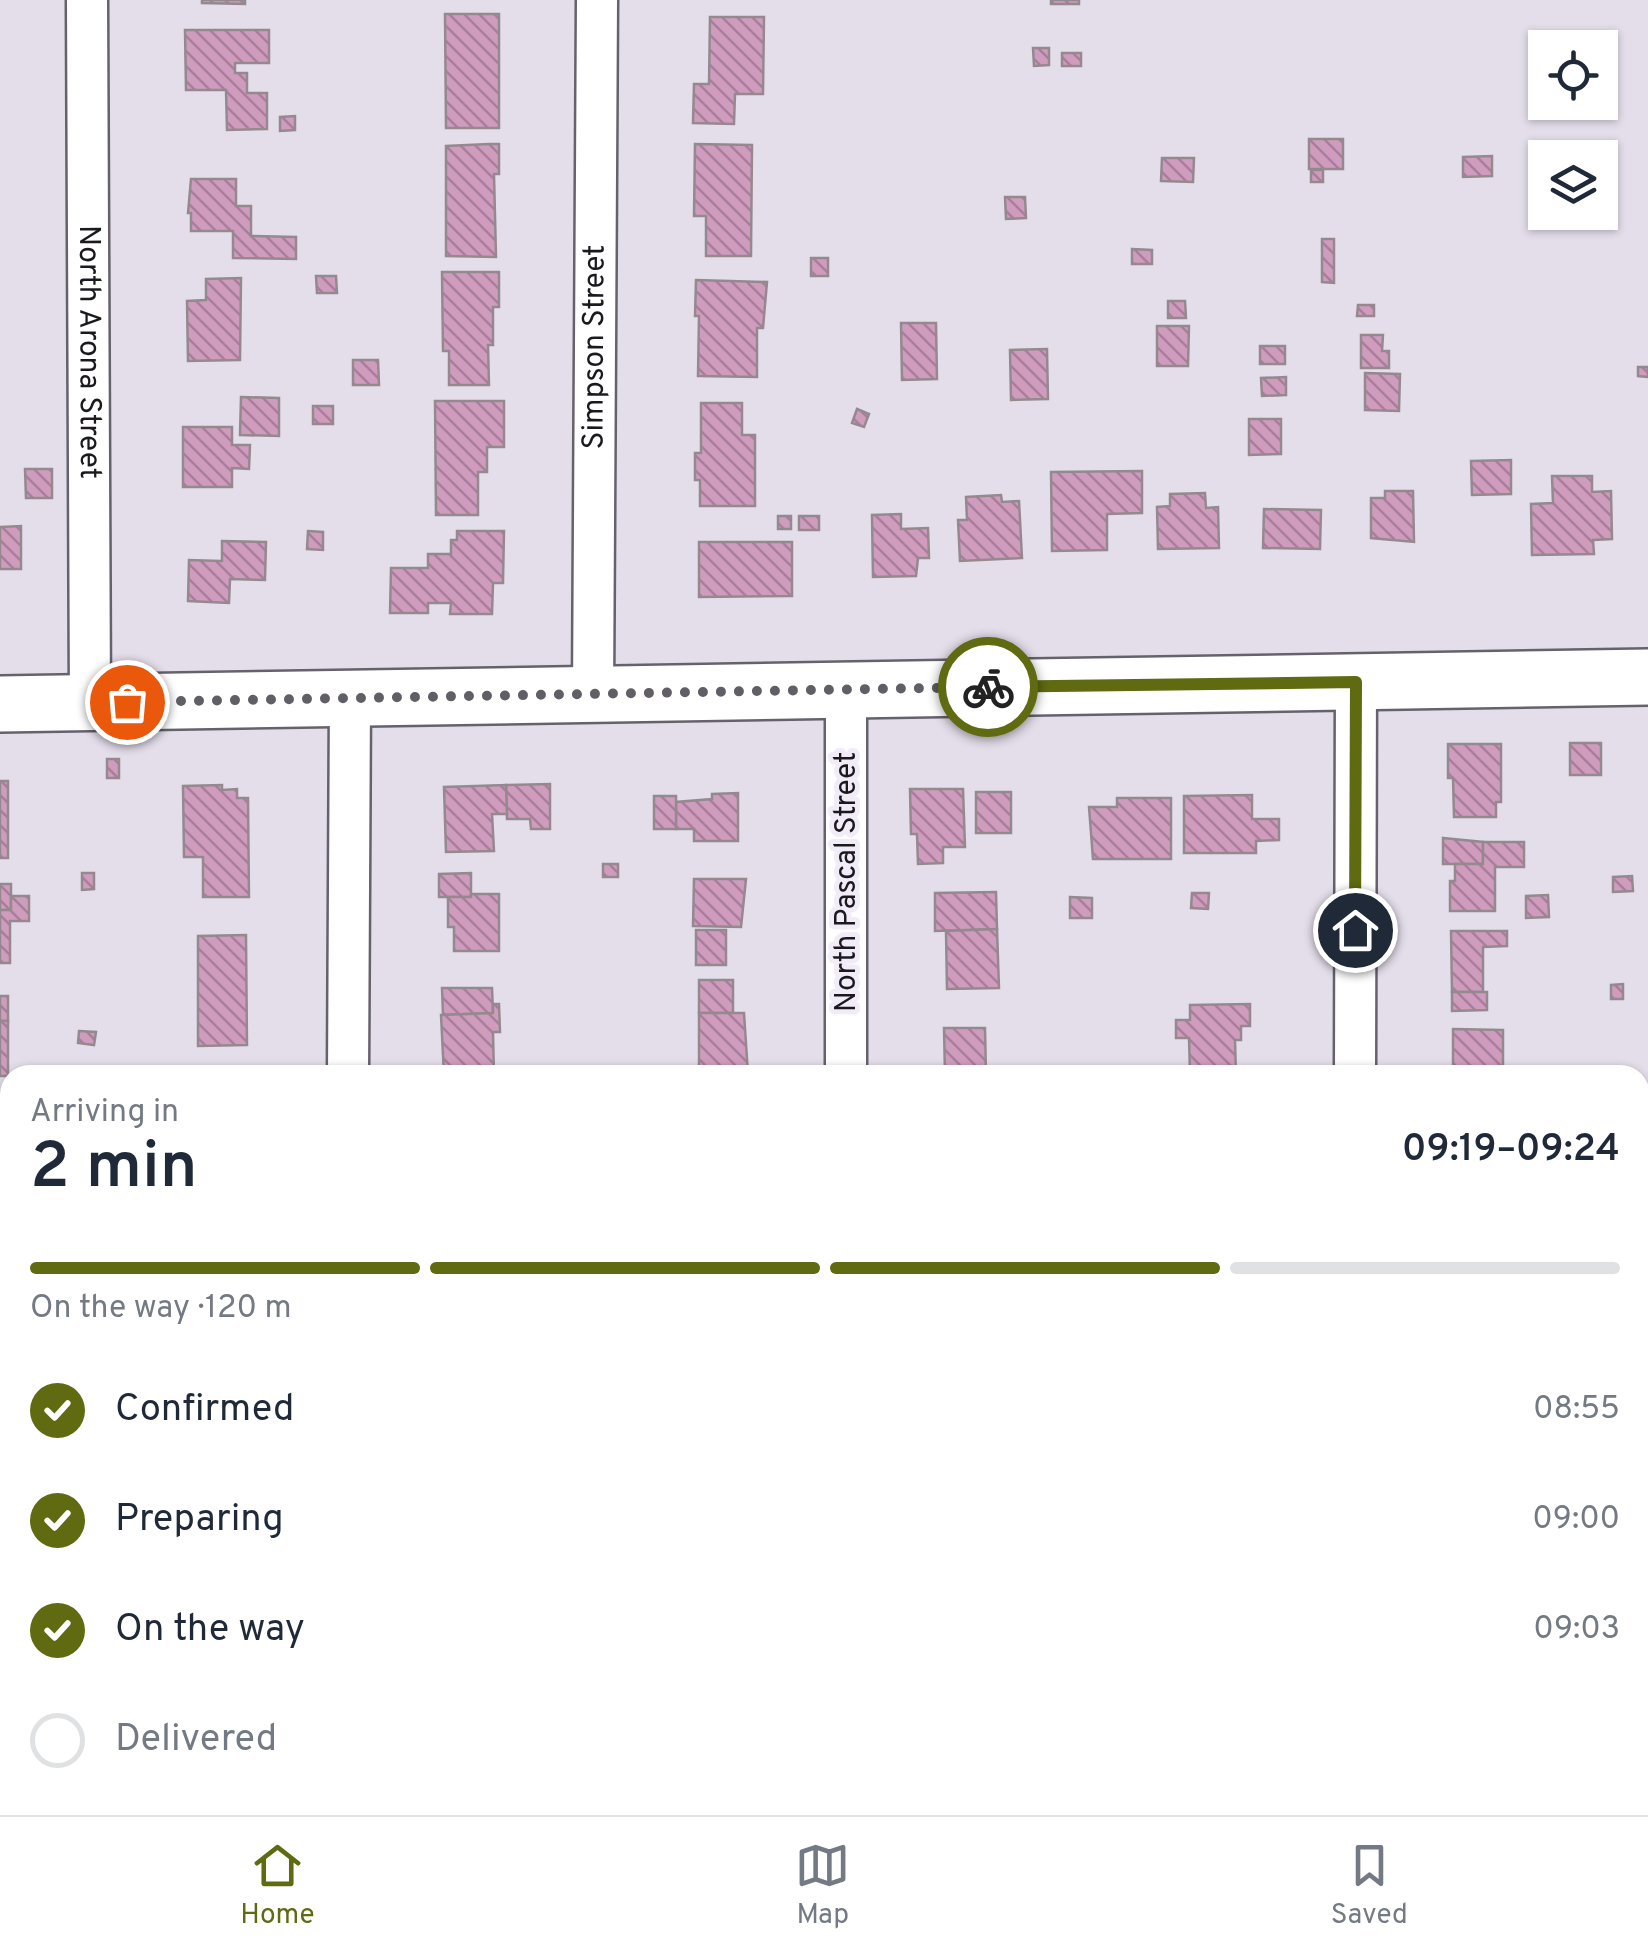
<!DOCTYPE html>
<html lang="en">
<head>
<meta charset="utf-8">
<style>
  :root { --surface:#fff; --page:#f2f2f3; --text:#1f2937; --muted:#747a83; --line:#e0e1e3; --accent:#5f6a11 }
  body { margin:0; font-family:Overpass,sans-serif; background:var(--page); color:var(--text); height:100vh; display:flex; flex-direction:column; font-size:38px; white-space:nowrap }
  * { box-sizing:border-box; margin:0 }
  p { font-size:32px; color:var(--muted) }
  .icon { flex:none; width:55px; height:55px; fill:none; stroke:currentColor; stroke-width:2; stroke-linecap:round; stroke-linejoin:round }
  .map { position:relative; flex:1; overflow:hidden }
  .side { position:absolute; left:0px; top:1065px; width:1650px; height:750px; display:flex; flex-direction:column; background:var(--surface); border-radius:30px 30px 0 0; box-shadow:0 2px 8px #0004 }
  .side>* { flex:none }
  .buttons { position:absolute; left:1528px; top:30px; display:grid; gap:20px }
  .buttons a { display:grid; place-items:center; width:90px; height:90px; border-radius:0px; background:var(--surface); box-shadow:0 2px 8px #0004; font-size:50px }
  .pin { position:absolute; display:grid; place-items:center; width:85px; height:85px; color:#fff; margin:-42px; border:5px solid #fff; border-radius:50%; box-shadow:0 2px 10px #0007 }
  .courier { position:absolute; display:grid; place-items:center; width:100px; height:100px; margin:-50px; border:8px solid #5f6a11; border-radius:50%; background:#fff; color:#222; box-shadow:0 2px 12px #0007 }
  .headline em { font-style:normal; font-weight:600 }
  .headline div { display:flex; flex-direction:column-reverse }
  .headline { display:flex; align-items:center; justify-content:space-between; height:170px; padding:0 30px }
  h1 { font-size:65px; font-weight:600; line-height:75px }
  .bar { display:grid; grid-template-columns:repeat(4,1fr); gap:15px 10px; align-content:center; height:120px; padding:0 30px }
  .bar i { height:12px; border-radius:8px; background:var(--line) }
  .bar .selected { background:var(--accent) }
  .bar p { grid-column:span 4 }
  ol { padding:0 30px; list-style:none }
  li { display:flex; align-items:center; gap:30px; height:110px }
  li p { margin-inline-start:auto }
  li .icon { padding:10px; border-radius:50%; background:var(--accent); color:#fff; stroke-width:4 }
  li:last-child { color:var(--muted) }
  li i { width:55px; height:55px; border:5px solid var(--line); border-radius:50% }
  .tab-bar { display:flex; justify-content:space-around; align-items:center; height:140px; border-top:2px solid var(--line); background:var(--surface); font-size:28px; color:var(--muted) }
  .tab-bar a { display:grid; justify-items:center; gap:5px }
  .tab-bar .selected { color:var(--accent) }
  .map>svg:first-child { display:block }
</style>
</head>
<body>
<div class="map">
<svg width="1648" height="1815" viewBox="0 0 1648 1815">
  <defs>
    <pattern id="building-back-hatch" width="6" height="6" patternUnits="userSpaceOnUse" patternTransform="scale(2.5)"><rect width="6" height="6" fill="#d09cbe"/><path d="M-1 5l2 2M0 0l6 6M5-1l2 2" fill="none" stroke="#a87e9a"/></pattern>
  </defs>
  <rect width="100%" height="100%" fill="#e4deeb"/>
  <!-- built -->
  <path fill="#d8cfe2" d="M1648,1745V1815H1598V1805H1640V1746Z"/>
  <!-- building -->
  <g fill="url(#building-back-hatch)" stroke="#958990" stroke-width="2.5">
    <path d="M202,0H245V4L202,3Z"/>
    <rect x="1051" y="0" width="28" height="4"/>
    <path d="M445,14H499V128H446Z"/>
    <path d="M710,17H764L763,94H735L734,124L693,123L694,84H709Z"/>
    <path d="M185,30H269V63H235V73H247V93H267V129L227,130L226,90H186Z"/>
    <path d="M1033,48H1049V65L1034,66Z"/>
    <rect x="1062" y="53" width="19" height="13"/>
    <path d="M295,116V130L280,131V117Z"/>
    <rect x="1309" y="139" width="34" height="30"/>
    <path d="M489,144H499V174H494L496,257L446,256V146Z"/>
    <path d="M695,144L752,145L751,256H706V216H694Z"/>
    <path d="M1492,156V176L1463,177V157Z"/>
    <path d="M1162,158H1194L1193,182L1161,181Z"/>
    <rect x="1311" y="170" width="12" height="12"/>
    <path d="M191,179H236V206H251V236L296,237V259L233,258V231H191V213H188Z"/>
    <path d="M1005,197H1025L1026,218L1006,219Z"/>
    <path d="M1322,239H1334V283L1322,282Z"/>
    <path d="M1132,249L1152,250V264H1132Z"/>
    <rect x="811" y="258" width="17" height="18"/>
    <path d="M442,272H499V307H493V345H488L489,385H449V351H443Z"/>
    <path d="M316,276H336L337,293H317Z"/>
    <path d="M241,278L240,360L188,361L187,301L206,300V279Z"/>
    <path d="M696,280L767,282L763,328H757V377L698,376L699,316H695Z"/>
    <path d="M1168,301H1185L1186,318H1168Z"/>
    <path d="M1358,305H1374V316H1357Z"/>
    <path d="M901,323H936L937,379L902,380Z"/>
    <path d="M1157,326H1189L1188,366H1157Z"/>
    <path d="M1361,335H1383L1382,351H1389V368H1361Z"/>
    <rect x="1260" y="346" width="25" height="18"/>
    <path d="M1047,349L1048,399L1011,400L1010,350Z"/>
    <path d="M353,360H378L379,385H353Z"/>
    <path d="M1638,367H1648V377L1638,376Z"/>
    <path d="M1365,373L1400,374L1399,411L1365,410Z"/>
    <path d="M1286,377V395L1262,396L1261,378Z"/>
    <path d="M241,397L279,398V436L240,435Z"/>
    <path d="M435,401H504V447H487V472H478V515H436Z"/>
    <path d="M701,403H742V435H755V506H700V480H695V453H701Z"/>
    <rect x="313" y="406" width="20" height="18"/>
    <path d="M857,409L869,414L864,427L852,423Z"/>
    <path d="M1249,419H1281V454L1249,455Z"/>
    <path d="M183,427H232V445H250L249,469L232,468V487H183Z"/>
    <path d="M1511,460V494L1472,495L1471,461Z"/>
    <path d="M25,469H52V498H26Z"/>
    <path d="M1142,471V513L1107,514V550L1052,551L1051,472Z"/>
    <path d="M1552,476H1592V492L1611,491L1612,539L1593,540L1594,554L1532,555L1531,504L1553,503Z"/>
    <path d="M1385,491H1413L1414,542L1371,538V498H1385Z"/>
    <path d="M1205,493L1206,508L1218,507L1219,548L1158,549L1157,507L1170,506V494Z"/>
    <path d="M1001,495L1002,502L1019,501L1022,558L960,561L958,520H967L966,497Z"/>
    <path d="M1264,509L1321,510L1320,549L1263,548Z"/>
    <path d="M901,514V529L928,528L929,558H918L916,576L873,577L872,515Z"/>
    <rect x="778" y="516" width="13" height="13"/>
    <rect x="799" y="516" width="20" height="14"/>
    <path d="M21,526V569H0V527Z"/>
    <path d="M308,531L323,532V550L307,549Z"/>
    <path d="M457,531H504L503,583H493L492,614H450L451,603H428V613H390L391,568H428V554H451V540H457Z"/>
    <path d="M222,541L266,542L265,580L230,579L229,603L188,601L189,560L222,561Z"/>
    <path d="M699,542H792V596L699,597Z"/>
    <rect x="1570" y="743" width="31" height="32"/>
    <path d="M1448,744H1501V802H1496V817H1454L1453,778H1448Z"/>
    <rect x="107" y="759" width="12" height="19"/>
    <rect x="0" y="781" width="8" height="77"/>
    <path d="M550,784V829H531L530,819H507L506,785Z"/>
    <path d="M222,785V790L237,789V798H248L249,897H203V857H184L183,786Z"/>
    <path d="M506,785L507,814H492L494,851L446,852L444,787Z"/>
    <path d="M910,789H963L965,847H943V863L918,864L917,834H911Z"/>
    <rect x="976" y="792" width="35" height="41"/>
    <path d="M738,793V841H694V829H676V802L712,799V794Z"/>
    <path d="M1252,795V819H1279V840L1256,841V853H1184V796Z"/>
    <rect x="654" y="796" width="22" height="33"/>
    <path d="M1117,798H1171V859H1093L1089,807H1117Z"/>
    <path d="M1443,838L1483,842V864H1443Z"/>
    <path d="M1483,842H1524V867H1495V911H1450V881H1455V864H1483Z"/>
    <rect x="603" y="864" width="15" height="13"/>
    <path d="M82,873H94V889L82,890Z"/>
    <path d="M471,873V897H439V874Z"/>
    <path d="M1632,876L1633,891L1613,892V877Z"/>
    <path d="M694,879H746L741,927L693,926Z"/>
    <rect x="0" y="884" width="11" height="26"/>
    <path d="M996,892L997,929L935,931V893Z"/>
    <path d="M1192,893H1209L1208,909L1191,908Z"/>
    <path d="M471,894H499V951H454V927H448V897H471Z"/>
    <path d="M1548,895L1549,917L1526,918V896Z"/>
    <path d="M11,896H29V921H10V963H0V910H11Z"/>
    <path d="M1070,897L1092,898V918H1070Z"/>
    <path d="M997,929L999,988L947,989L946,931Z"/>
    <rect x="696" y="930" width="30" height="35"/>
    <path d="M1451,931H1507V946L1483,947V992H1452Z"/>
    <path d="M246,935L247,1045L198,1046V936Z"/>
    <rect x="699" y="980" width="34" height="33"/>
    <path d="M1623,984V999H1611V985Z"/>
    <path d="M442,988H492L493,1013L443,1015Z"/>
    <path d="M1452,992H1487V1010L1452,1011Z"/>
    <rect x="0" y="996" width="8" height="25"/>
    <path d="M493,1004H499L500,1032H493L494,1075H444L441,1015L493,1013Z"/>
    <path d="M1250,1004V1026H1241V1040H1235L1236,1075L1190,1073L1189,1038H1176V1020H1190V1005Z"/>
    <path d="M699,1013H744L748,1074L699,1075Z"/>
    <rect x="0" y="1021" width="8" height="55"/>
    <path d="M944,1028H985L986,1075H945Z"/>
    <path d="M1453,1029L1503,1030V1075H1453Z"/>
    <path d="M79,1031L96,1032L94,1045L78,1043Z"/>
    <rect x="1533" y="1071" width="36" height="4"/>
    <rect x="0" y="1108" width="10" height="89"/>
    <rect x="0" y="1224" width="7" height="30"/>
    <path d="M0,1254L10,1258L6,1319H0Z"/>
    <path d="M4,1362H10V1463H0Z"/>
    <rect x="0" y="1364" width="4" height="29"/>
    <rect x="0" y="1514" width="10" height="86"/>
    <path d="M0,1600H10V1619H4V1632H0Z"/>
    <rect x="57" y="1805" width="41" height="6"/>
    <path d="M185,1805H248V1808H243V1815H202L185,1814Z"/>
    <path d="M445,1805H517V1815H451V1809H445Z"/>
    <path d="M682,1805H721L720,1815H682Z"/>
    <path d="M953,1805H974V1812L953,1813Z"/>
    <path d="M1192,1805H1222V1808L1193,1809Z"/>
    <path d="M1505,1805H1529V1810L1505,1811Z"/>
    <path d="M1469,1806H1490V1815H1448V1811H1469Z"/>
    <rect x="633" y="1811" width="29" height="4"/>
  </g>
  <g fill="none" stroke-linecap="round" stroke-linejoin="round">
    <defs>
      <g id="street">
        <path id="s1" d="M87,0L90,703"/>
        <path id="s2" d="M593,695L597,0"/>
        <path d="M348,1075L350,698"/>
        <path d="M846,1075V689"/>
        <path d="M1355,1075L1356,682"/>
        <path d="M0,1711H10"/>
        <path d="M1640,1721H1648"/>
        <path d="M347,1805V1815"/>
        <path d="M844,1805V1815"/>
        <path d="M1353,1805V1815"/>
      </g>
      <path id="secondary" d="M0,704L1648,677"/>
    </defs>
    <!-- street casing -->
    <use href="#street" stroke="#66626c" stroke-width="45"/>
    <!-- secondary casing -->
    <use href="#secondary" stroke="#66626c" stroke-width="60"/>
    <!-- street -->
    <use href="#street" stroke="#fff" stroke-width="40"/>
    <!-- secondary -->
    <use href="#secondary" stroke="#fff" stroke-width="55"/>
  </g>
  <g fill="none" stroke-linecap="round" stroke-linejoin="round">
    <!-- done -->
    <path stroke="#615e66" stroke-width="10" stroke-dasharray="0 18" d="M127,702L988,687"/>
    <!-- route -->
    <path stroke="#5f6a11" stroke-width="12" d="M988,687L1356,682L1355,930"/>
  </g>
  <g text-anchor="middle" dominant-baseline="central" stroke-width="10" stroke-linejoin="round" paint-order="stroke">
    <!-- street labels -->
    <g font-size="30" fill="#1b191e" stroke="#f1ecf8">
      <text stroke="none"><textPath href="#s2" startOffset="348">Simpson Street</textPath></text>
      <text stroke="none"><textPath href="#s1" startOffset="352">North Arona Street</textPath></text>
      <text transform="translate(847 882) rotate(-90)">North Pascal Street</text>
    </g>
  </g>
</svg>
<div class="buttons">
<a><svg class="icon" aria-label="locate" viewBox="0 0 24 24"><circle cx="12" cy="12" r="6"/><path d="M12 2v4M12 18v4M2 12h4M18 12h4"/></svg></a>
<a><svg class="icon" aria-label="layers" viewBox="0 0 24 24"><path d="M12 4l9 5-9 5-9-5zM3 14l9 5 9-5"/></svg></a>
</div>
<div class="pin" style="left:127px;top:702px;background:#ea580c"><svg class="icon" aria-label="bag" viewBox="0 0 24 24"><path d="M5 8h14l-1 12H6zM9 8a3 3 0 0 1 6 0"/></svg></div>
<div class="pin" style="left:1355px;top:930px;background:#1f2937"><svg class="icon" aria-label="home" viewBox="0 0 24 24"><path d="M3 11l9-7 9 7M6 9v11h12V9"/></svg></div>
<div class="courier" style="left:988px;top:687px"><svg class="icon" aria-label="bike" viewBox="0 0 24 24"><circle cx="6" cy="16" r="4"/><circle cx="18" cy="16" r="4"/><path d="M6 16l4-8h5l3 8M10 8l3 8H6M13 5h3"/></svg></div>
<section class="side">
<div class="headline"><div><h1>2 min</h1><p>Arriving in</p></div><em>09:19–09:24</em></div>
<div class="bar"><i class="selected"></i><i class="selected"></i><i class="selected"></i><i></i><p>On the way · 120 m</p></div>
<ol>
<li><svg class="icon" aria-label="check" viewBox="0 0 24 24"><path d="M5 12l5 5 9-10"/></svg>Confirmed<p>08:55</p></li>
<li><svg class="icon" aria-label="check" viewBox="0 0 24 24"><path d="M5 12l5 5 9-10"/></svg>Preparing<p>09:00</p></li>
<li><svg class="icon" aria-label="check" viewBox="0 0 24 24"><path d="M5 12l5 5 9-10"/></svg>On the way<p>09:03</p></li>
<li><i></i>Delivered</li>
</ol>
</section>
</div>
<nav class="tab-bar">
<a class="selected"><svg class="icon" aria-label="home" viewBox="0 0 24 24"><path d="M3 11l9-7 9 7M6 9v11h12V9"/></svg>Home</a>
<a><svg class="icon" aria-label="map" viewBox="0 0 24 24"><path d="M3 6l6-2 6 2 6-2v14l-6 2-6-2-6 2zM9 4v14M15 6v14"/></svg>Map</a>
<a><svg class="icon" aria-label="saved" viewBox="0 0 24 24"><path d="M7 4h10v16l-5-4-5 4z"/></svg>Saved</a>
</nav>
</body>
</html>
